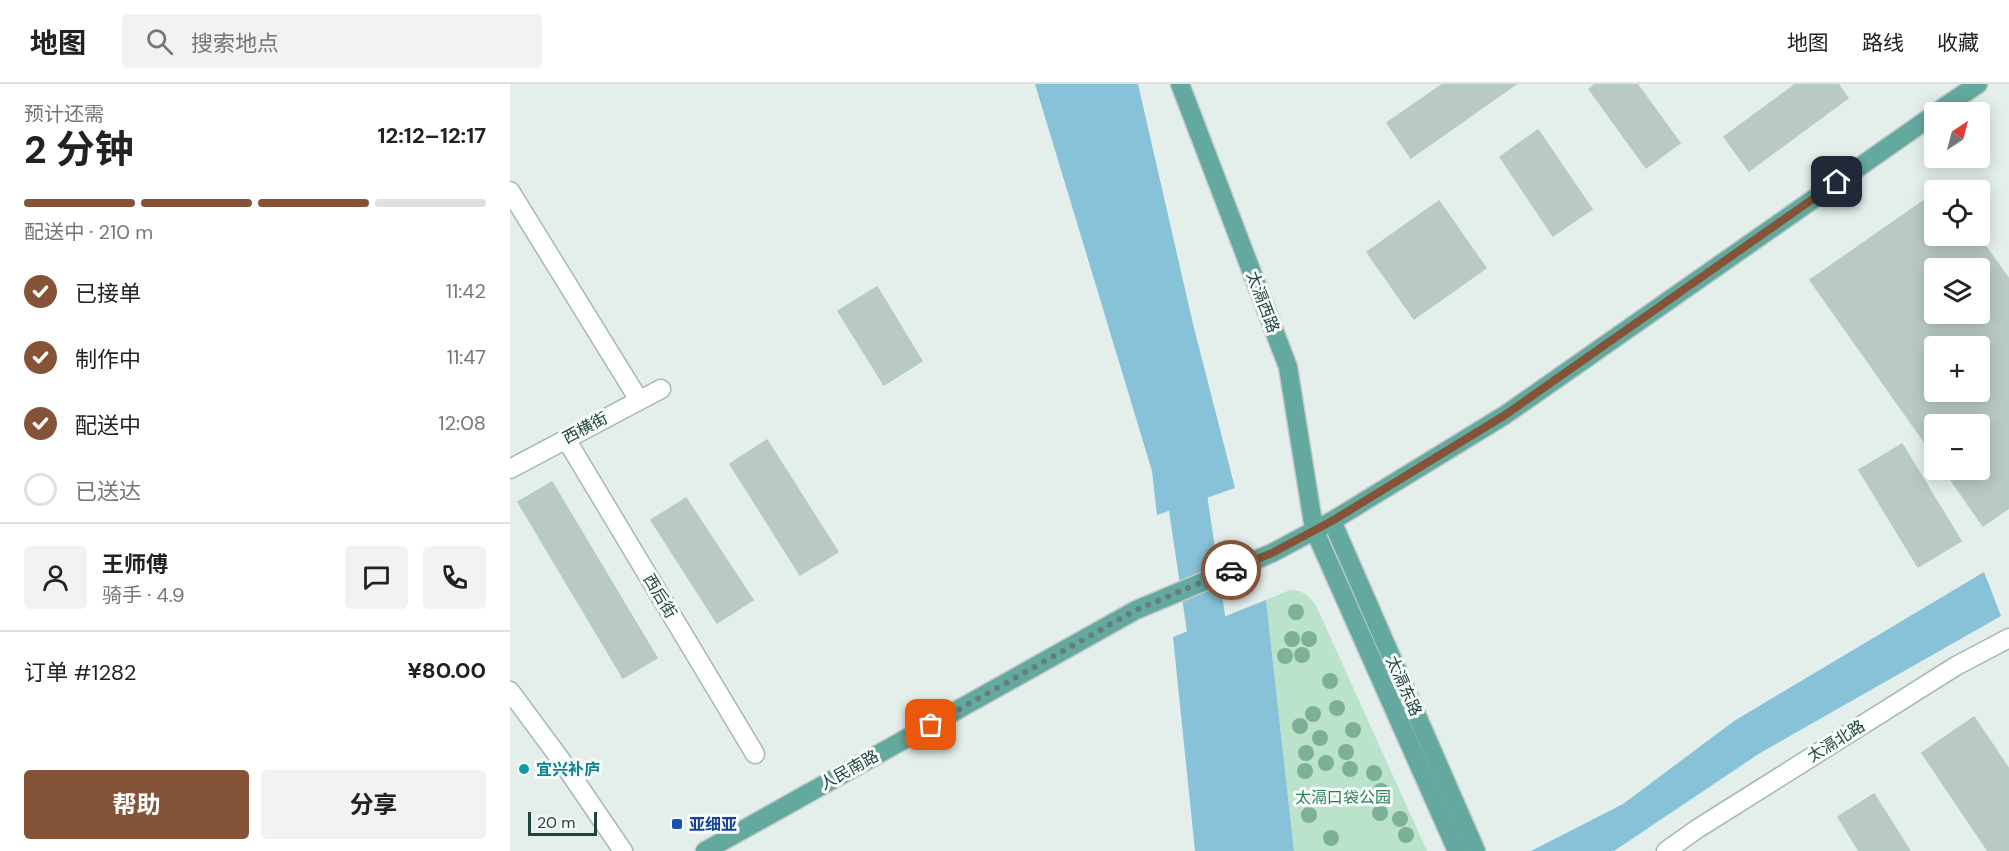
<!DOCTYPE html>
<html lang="zh">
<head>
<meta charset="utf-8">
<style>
  :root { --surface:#fff; --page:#f2f2f2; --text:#222; --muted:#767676; --line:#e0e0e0; --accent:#855438 }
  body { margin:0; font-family:"DM Sans","Noto Sans SC",sans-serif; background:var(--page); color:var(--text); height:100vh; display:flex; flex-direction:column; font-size:22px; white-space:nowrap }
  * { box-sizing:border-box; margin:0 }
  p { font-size:20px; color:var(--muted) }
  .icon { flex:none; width:33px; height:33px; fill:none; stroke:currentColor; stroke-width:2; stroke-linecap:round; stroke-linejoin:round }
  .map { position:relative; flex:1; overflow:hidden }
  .details { display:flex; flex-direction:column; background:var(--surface); width:510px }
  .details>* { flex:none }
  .needle { width:39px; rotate:36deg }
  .tools { position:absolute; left:1414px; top:18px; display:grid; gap:12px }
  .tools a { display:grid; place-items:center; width:66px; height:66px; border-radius:6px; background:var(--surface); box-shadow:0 3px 15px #0003; font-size:30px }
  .scale { position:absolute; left:18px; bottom:15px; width:69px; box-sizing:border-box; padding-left:6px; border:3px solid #21433f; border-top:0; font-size:16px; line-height:21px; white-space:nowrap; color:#21433f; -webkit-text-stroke:4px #f6fbf9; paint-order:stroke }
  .pin { position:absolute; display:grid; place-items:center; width:51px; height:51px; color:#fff; margin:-26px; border-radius:12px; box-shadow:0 3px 9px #0006 }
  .courier { position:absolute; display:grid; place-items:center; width:60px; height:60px; margin:-30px; border:4px solid #855438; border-radius:50%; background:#fff; color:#222; box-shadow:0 2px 8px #0007 }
  .overview em { font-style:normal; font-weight:700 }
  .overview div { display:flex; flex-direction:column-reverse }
  .overview { display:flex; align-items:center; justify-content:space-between; height:102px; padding:0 24px }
  h1 { font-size:39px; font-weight:700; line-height:45px }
  .bar { display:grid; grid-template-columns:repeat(4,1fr); gap:9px 6px; align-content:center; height:72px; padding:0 24px }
  .bar i { height:8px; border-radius:4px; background:var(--line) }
  .bar .current { background:var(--accent) }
  .bar p { grid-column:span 4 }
  .line { display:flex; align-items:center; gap:15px; padding:0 24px; border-top:2px solid var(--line) }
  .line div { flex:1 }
  .round { display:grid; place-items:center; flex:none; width:63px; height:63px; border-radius:6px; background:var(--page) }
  ol { padding:0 24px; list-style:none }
  li { display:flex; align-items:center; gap:18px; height:66px }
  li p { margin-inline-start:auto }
  li .icon { padding:6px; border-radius:50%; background:var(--accent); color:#fff; stroke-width:4 }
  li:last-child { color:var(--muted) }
  li i { width:33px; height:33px; border:3px solid var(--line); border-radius:50% }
  .button { display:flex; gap:12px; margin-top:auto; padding:12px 24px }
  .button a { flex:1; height:69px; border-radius:6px; background:var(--accent); color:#fff; font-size:24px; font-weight:700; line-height:69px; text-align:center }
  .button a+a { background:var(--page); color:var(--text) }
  header { display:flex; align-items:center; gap:36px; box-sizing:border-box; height:84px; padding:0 30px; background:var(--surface); border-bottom:2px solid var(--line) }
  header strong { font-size:28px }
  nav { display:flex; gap:33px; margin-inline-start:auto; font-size:21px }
  .search { width:420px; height:54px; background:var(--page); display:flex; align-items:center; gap:15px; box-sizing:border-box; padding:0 21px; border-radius:6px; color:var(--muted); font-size:22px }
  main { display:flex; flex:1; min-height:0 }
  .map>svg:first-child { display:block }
</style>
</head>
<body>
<header>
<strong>地图</strong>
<div class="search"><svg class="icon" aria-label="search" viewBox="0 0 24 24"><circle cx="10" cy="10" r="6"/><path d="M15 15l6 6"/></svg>搜索地点</div>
<nav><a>地图</a><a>路线</a><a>收藏</a></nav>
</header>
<main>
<section class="details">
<div class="overview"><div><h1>2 分钟</h1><p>预计还需</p></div><em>12:12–12:17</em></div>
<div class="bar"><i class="current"></i><i class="current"></i><i class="current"></i><i></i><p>配送中 · 210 m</p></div>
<ol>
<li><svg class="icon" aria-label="check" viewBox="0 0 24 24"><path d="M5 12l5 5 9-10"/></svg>已接单<p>11:42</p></li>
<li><svg class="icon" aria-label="check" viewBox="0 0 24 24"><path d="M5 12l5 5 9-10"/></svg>制作中<p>11:47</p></li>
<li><svg class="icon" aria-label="check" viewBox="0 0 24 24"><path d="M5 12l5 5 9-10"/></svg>配送中<p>12:08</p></li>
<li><i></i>已送达</li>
</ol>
<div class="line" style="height:108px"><a class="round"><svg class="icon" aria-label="person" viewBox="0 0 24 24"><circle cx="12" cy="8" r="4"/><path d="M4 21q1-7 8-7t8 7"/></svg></a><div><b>王师傅</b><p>骑手 · 4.9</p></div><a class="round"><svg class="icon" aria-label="chat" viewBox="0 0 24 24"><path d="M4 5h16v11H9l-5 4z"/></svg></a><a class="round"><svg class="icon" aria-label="phone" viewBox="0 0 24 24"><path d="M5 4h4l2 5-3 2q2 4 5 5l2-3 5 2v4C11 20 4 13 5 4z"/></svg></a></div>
<div class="line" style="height:78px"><div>订单 #1282</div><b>¥80.00</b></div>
<div class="button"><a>帮助</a><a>分享</a></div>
</section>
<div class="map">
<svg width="1499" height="767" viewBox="0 0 1499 767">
  <rect width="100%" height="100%" fill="#e4efec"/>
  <!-- green -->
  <path fill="#bbe2cb" d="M780,506C795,506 803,515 809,528L917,767H784L756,516Z"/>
  <!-- water -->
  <g fill="#87c2d9">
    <path d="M525,0H628L683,240L725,404L647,431L642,387Z"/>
    <path d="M1474,488L1491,532L1250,669L1104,767H1021L1113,720L1224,637Z"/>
    <path d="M756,516L784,767H685L663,553Z"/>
  </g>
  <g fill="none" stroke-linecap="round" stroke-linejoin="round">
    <!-- river -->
    <path stroke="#87c2d9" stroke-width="40" d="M670,365L704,593"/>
  </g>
  <!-- building -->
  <g fill="#b9cac5" stroke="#b6cac4" stroke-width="1.5" fill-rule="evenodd">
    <path d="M933,0H1006L901,74L877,39Z"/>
    <path d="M1086,0H1127L1170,59L1136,84L1079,5Z"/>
    <path d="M1286,0H1328L1338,14L1239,87L1214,53Z"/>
    <path d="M1028,46L1082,125L1043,152L990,73Z"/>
    <path d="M1425,109V152H1468L1499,195V424L1473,442L1434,386H1470V340H1425V373L1300,196ZM1425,184H1470V230H1425ZM1425,262H1470V308H1425Z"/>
    <path d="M929,117L976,184L904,235L857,168Z"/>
    <path d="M367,203L412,277L374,301L328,227Z"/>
    <path d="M257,356L328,468L290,491L220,380Z"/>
    <path d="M1392,360L1451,457L1408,483L1349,386Z"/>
    <path d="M42,398L147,574L113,594L8,418Z"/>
    <path d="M176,414L243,516L207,539L141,436Z"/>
    <path d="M1464,633L1499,685V767H1478L1412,669Z"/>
    <path d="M1364,710L1400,767H1349L1328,733Z"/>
  </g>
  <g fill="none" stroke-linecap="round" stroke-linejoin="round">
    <defs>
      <g id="minor">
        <path d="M0,107L129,316"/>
        <path d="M56,355L245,670"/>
        <path d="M0,385L151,305"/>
        <path d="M0,607L51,676L113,767"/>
        <path d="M1156,767L1187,745L1446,582L1499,554"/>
      </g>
      <g id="major">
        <path d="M670,0L778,283L804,445L947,767"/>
        <path d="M1427,28L1468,0"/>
        <path d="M822,437L966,767"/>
        <path d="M195,767L626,526L762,469L822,437L995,331L1425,30"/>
      </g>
    </defs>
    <!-- minor casing -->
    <use href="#minor" stroke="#a6b8b5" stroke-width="21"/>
    <!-- major casing -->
    <use href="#major" stroke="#c1cac9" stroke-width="21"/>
    <!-- minor -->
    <use href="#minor" stroke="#fff" stroke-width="18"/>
    <!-- major -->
    <use href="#major" stroke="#64a9a0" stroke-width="18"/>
  </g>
  <!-- trees -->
  <g fill="#7cb198">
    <circle cx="786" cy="528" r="8"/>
    <circle cx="782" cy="555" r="8"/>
    <circle cx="799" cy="555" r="8"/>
    <circle cx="792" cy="571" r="8"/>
    <circle cx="775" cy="572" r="8"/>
    <circle cx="820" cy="597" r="8"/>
    <circle cx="827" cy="624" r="8"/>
    <circle cx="803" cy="630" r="8"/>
    <circle cx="790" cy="642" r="8"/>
    <circle cx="843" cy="646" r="8"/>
    <circle cx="810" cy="654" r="8"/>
    <circle cx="836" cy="668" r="8"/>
    <circle cx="796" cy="669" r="8"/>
    <circle cx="816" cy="679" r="8"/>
    <circle cx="840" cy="685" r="8"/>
    <circle cx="795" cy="687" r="8"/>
    <circle cx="864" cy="689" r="8"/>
    <circle cx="871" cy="707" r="8"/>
    <circle cx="870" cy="729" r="8"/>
    <circle cx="799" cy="731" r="8"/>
    <circle cx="890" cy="735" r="8"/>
    <circle cx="896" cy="751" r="8"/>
    <circle cx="821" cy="754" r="8"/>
  </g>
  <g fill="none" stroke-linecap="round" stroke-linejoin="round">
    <!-- done -->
    <path stroke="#657f7c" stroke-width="6" stroke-dasharray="0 10.8" d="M421,641L626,526L721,486"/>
    <!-- route -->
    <path stroke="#855438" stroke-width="8" d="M721,486L762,469L822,437L995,331L1327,98"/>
  </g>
  <!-- markers -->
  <circle fill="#0f9aa8" stroke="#f6fbf9" stroke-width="2" cx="14" cy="685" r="6"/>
  <rect fill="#1a4fb4" stroke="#f6fbf9" stroke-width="2" x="161" y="734" width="12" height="12" rx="3"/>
  <g text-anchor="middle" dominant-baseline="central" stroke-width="6" stroke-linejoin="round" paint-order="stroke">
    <!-- street labels -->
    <g font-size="16" fill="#21433f" stroke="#f6fbf9">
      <text transform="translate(753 218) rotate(69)">太滆西路</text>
      <text transform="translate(75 344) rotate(-28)">西横街</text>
      <text transform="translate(150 512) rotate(59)">西后街</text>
      <text transform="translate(894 602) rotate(66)">太滆东路</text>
      <text transform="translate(1326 657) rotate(-32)">太滆北路</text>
      <text transform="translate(339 686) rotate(-29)">人民南路</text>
    </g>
    <!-- culture labels -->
    <g font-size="16" font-weight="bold" fill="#0d838f" stroke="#f6fbf9" text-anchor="start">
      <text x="26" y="685">宜兴补庐</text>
    </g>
    <!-- park labels -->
    <g font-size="16" fill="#267f54" stroke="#f6fbf9">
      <text x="833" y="713">太滆口袋公园</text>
    </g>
    <!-- transit labels -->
    <g font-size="16" font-weight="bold" fill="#164399" stroke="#f6fbf9" text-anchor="start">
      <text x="179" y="740">亚细亚</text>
    </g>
  </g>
</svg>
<div class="tools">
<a><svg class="needle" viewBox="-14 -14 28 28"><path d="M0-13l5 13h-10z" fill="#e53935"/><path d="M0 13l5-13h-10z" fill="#767676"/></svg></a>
<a><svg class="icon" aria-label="locate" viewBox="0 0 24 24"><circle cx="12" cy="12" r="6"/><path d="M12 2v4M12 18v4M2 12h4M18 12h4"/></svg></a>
<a><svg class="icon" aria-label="layers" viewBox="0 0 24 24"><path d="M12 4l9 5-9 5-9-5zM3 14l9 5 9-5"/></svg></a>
<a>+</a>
<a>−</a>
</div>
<div class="scale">20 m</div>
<div class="pin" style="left:421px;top:641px;background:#ea580c"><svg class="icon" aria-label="bag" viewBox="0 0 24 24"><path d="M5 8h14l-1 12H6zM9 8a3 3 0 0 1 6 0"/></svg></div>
<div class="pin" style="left:1327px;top:98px;background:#1f2937"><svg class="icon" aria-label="home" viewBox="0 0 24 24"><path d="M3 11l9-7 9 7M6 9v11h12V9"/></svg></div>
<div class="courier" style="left:721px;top:486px"><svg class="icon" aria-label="car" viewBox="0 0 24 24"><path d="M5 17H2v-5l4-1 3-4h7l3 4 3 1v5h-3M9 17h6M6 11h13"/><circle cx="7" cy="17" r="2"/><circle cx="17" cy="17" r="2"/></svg></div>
</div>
</main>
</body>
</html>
